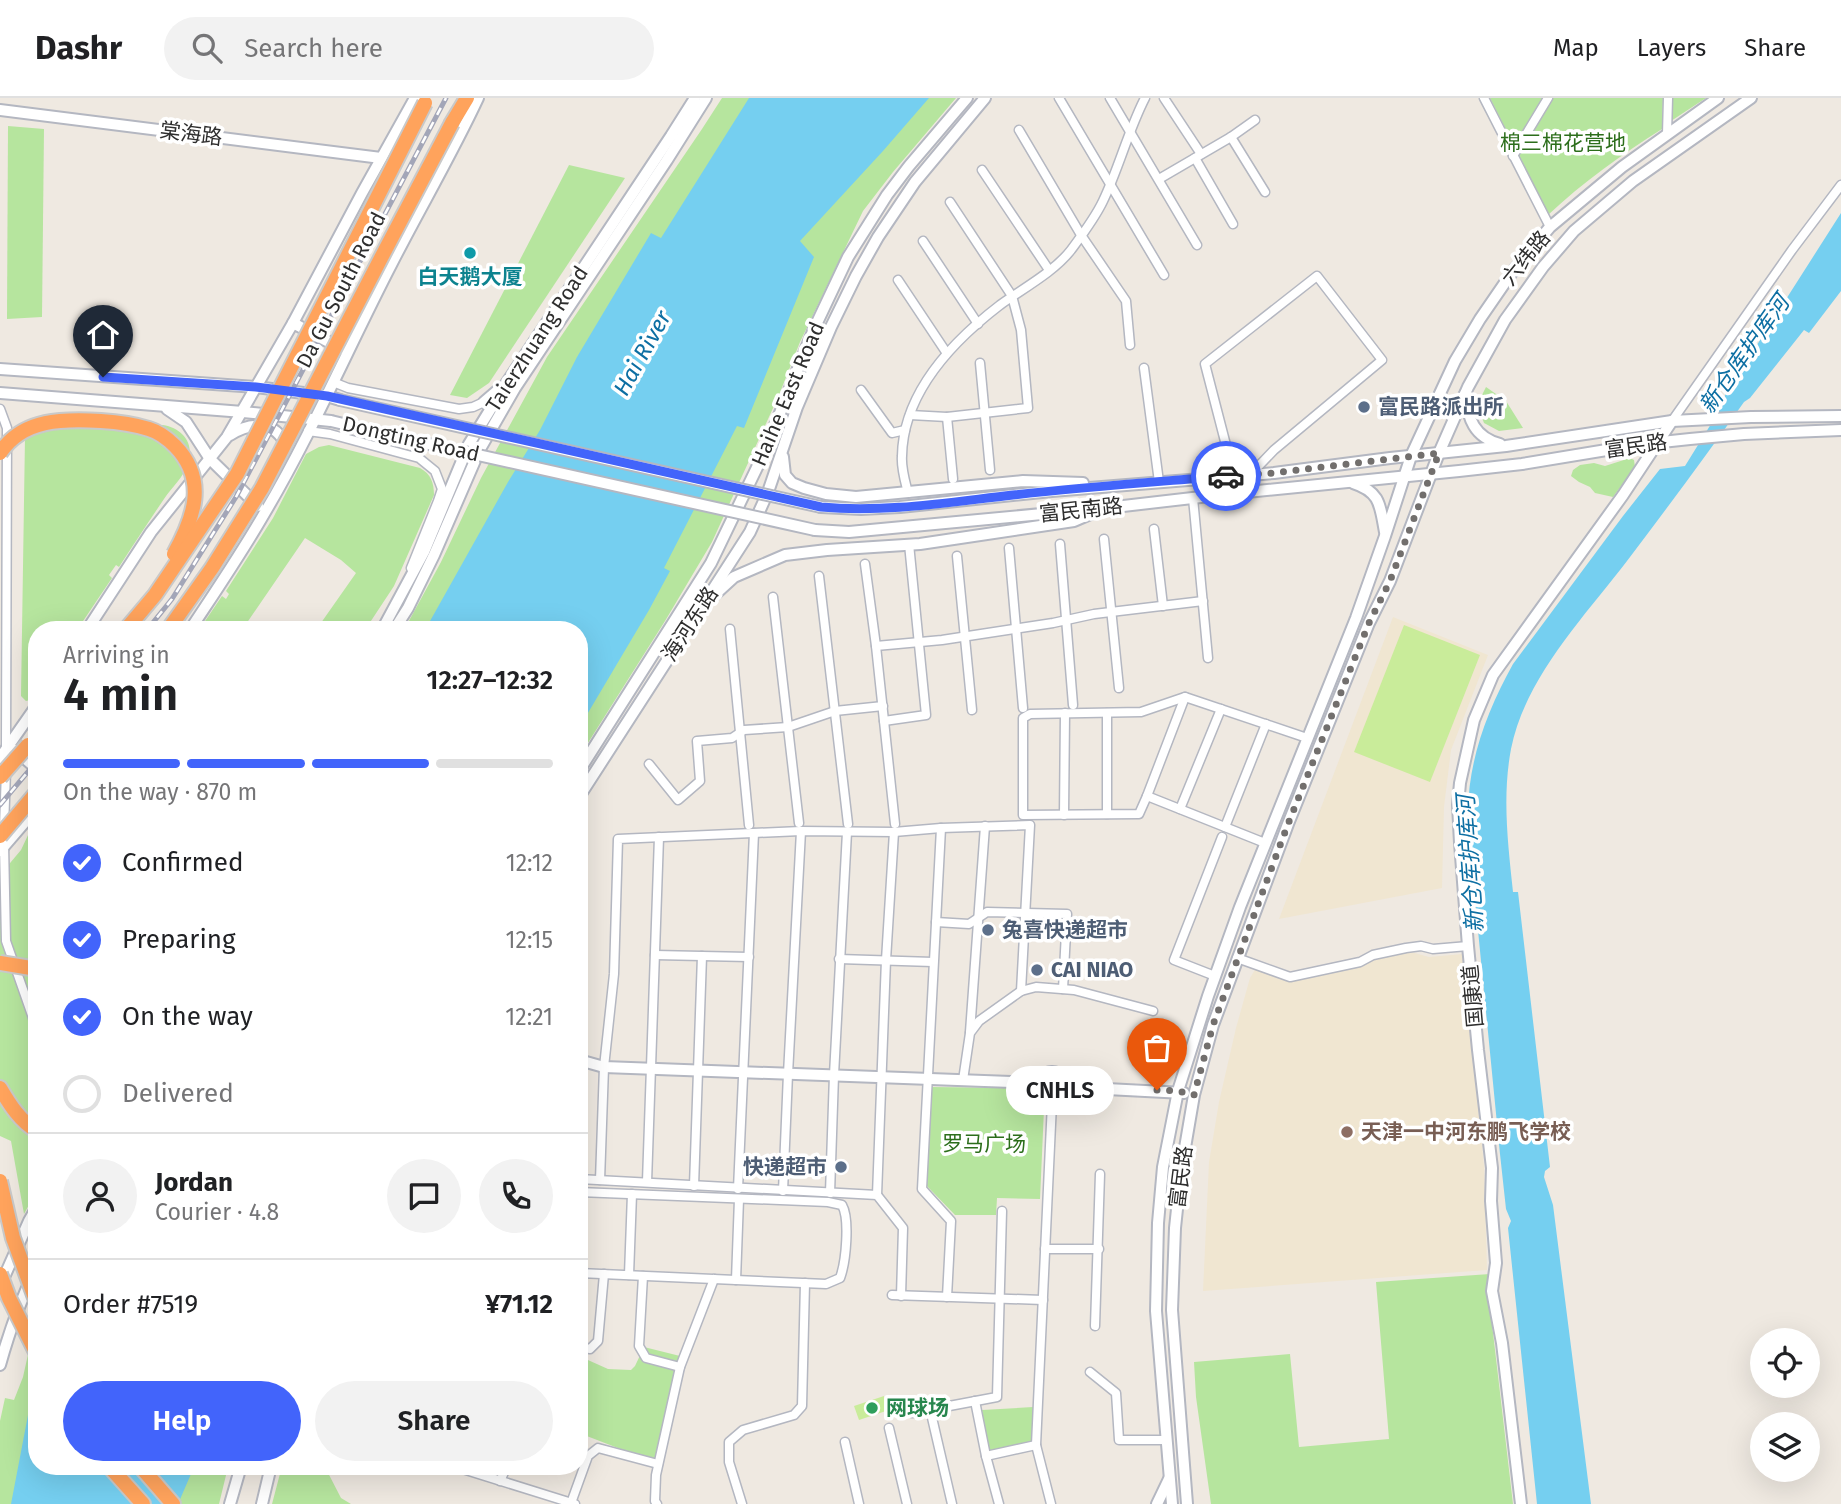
<!DOCTYPE html>
<html lang="en">
<head>
<meta charset="utf-8">
<style>
  :root { --surface:#fff; --page:#f2f2f2; --text:#202124; --muted:#757577; --line:#e0e0e0; --accent:#4264fb }
  body { margin:0; font-family:"Fira Sans","Noto Sans SC",sans-serif; background:var(--page); color:var(--text); height:100vh; display:flex; flex-direction:column; font-size:26px; white-space:nowrap }
  * { box-sizing:border-box; margin:0 }
  p { font-size:23px; color:var(--muted) }
  .icon { flex:none; width:38px; height:38px; fill:none; stroke:currentColor; stroke-width:2; stroke-linecap:round; stroke-linejoin:round }
  .map { position:relative; flex:1; overflow:hidden }
  .panel { position:absolute; left:28px; top:523px; width:560px; height:854px; display:flex; flex-direction:column; background:var(--surface); border-radius:28px; box-shadow:0 7px 28px #0002 }
  .panel>* { flex:none }
  .fabs { position:absolute; left:1750px; top:1230px; display:grid; gap:14px }
  .fabs a { display:grid; place-items:center; width:70px; height:70px; border-radius:50%; background:var(--surface); box-shadow:0 7px 28px #0002; font-size:35px }
  .pin { position:absolute; display:grid; place-items:center; width:60px; height:60px; color:#fff; margin:-72px -30px; border-radius:50% 50% 50% 0; rotate:-45deg; box-shadow:0 0 7px #0007 }
  .pin .icon { rotate:45deg }
  .courier { position:absolute; display:grid; place-items:center; width:70px; height:70px; margin:-35px; border:5px solid #4264fb; border-radius:50%; background:#fff; color:#222; box-shadow:0 2px 9px #0007 }
  .bubble { position:absolute; height:49px; border-radius:24px; background:var(--surface); box-shadow:0 7px 28px #0002; font-size:23px; font-weight:600; line-height:49px; text-align:center }
  .overview em { font-style:normal; font-weight:600 }
  .overview div { display:flex; flex-direction:column-reverse }
  .overview { display:flex; align-items:center; justify-content:space-between; height:119px; padding:0 35px }
  h1 { font-size:46px; font-weight:600; line-height:52px }
  .bar { display:grid; grid-template-columns:repeat(4,1fr); gap:10px 7px; align-content:center; height:84px; padding:0 35px }
  .bar i { height:9px; border-radius:5px; background:var(--line) }
  .bar .active { background:var(--accent) }
  .bar p { grid-column:span 4 }
  .line { display:flex; align-items:center; gap:18px; padding:0 35px; border-top:2px solid var(--line) }
  .line div { flex:1 }
  .round { display:grid; place-items:center; flex:none; width:74px; height:74px; border-radius:37px; background:var(--page) }
  ol { padding:0 35px; list-style:none }
  li { display:flex; align-items:center; gap:21px; height:77px }
  li p { margin-inline-start:auto }
  li .icon { padding:7px; border-radius:50%; background:var(--accent); color:#fff; stroke-width:4 }
  li:last-child { color:var(--muted) }
  li i { width:38px; height:38px; border:4px solid var(--line); border-radius:50% }
  .button { display:flex; gap:14px; margin-top:auto; padding:14px 35px }
  .button a { flex:1; height:80px; border-radius:42px; background:var(--accent); color:#fff; font-size:28px; font-weight:600; line-height:80px; text-align:center }
  .button a+a { background:var(--page); color:var(--text) }
  header { display:flex; align-items:center; gap:42px; box-sizing:border-box; height:98px; padding:0 35px; background:var(--surface); border-bottom:2px solid var(--line) }
  header strong { font-size:33px }
  nav { display:flex; gap:38px; margin-inline-start:auto; font-size:24px }
  .search { width:490px; height:63px; background:var(--page); display:flex; align-items:center; gap:18px; box-sizing:border-box; padding:0 24px; border-radius:38px; color:var(--muted); font-size:26px }
  .map>svg:first-child { display:block }
</style>
</head>
<body>
<header>
<strong>Dashr</strong>
<div class="search"><svg class="icon" aria-label="search" viewBox="0 0 24 24"><circle cx="10" cy="10" r="6"/><path d="M15 15l6 6"/></svg>Search here</div>
<nav><a>Map</a><a>Layers</a><a>Share</a></nav>
</header>
<div class="map">
<svg width="1841" height="1406" viewBox="0 0 1841 1406">
  <rect width="100%" height="100%" fill="#efe9e1"/>
  <!-- education -->
  <g fill="#f0e6d1">
    <path d="M1393,519L1488,557L1451,652L1444,709L1442,790L1279,821Z"/>
    <path d="M1411,854L1429,859L1462,856L1484,1068L1487,1172L1203,1193L1209,1064L1219,1004L1236,930L1250,880L1256,870L1290,881Z"/>
  </g>
  <!-- green -->
  <g fill="#b6e59e">
    <path d="M722,0H956L893,74L863,113L800,244L779,297L712,444L665,523L579,659V532H404L441,464L481,380L547,259L702,31Z"/>
    <path d="M1490,0H1663L1662,31C1621,57 1583,84 1548,117Z"/>
    <path d="M1672,0H1706L1671,23Z"/>
    <path d="M8,28L44,31L42,219L7,221Z"/>
    <path d="M569,67L625,80L489,285L467,300L450,297Z"/>
    <path d="M1486,289L1506,303L1523,330L1499,333L1484,325L1477,307Z"/>
    <path d="M163,327C182,330 195,345 188,365C184,379 172,389 164,401C149,423 134,446 119,469L116,467L109,477L112,480L77,532H37V591L30,602L26,603L21,598L25,339C42,322 136,327 163,327Z"/>
    <path d="M329,347L420,370C431,376 434,385 434,397L394,488L365,532H316L356,475L341,462L305,440L242,532H199L222,498L226,501L229,496L226,493L273,420L306,356L319,349Z"/>
    <path d="M1630,360L1634,362L1635,369L1613,399L1595,395L1590,389L1579,384L1571,378L1573,372L1580,367L1594,365L1605,368Z"/>
    <path d="M37,726V1092L24,1116L11,1043L0,1038V777L21,752L29,735Z"/>
    <path d="M931,989L1028,990C1031,1001 1034,1006 1044,1011L1040,1101L997,1100L996,1117H955L926,1087Z"/>
    <path d="M1490,1176L1488,1192L1513,1406H1211L1196,1299L1194,1264L1290,1256L1299,1349L1389,1341L1376,1184Z"/>
    <path d="M37,1216V1368L228,1369L219,1406H0V1323L5,1300L14,1302L23,1279Z"/>
    <path d="M644,1249L680,1258L654,1364L579,1335V1258L608,1271L631,1272L635,1268Z"/>
    <path d="M1033,1309L1032,1344L988,1353L982,1312Z"/>
    <path d="M282,1368L325,1369L341,1400L351,1406H272Z"/>
  </g>
  <!-- pitch -->
  <g fill="#c9ec9a">
    <path d="M1404,527L1480,557L1430,684L1354,654Z"/>
    <path d="M884,1298L889,1312L859,1322L854,1308Z"/>
  </g>
  <!-- water -->
  <g fill="#75cff0">
    <path d="M749,0H929L883,53L800,143L814,159L744,330L737,328L664,470L670,473L649,512L579,630V532H425L508,384L540,332L577,259L651,135L661,140Z"/>
    <path d="M1841,115V193L1809,235L1804,232L1750,300L1744,304C1706,358 1667,410 1627,463C1584,519 1525,580 1511,651C1502,699 1508,746 1513,794H1518L1550,1069L1545,1073L1544,1079L1553,1107L1591,1406H1537L1508,1130L1511,1123L1506,1111L1500,1056L1470,751C1470,738 1468,725 1468,712C1469,660 1488,611 1513,566L1623,418L1660,371L1685,368L1724,305L1725,297Z"/>
    <path d="M37,1270V1368L194,1369L178,1406H11Z"/>
  </g>
  <g fill="none" stroke-linecap="round" stroke-linejoin="round">
    <defs>
      <g id="street">
        <path d="M1059,0L1164,177"/>
        <path d="M1110,0L1197,147"/>
        <path d="M1164,0L1201,56"/>
        <path d="M1484,0L1550,129"/>
        <path d="M1019,32L1081,137L1126,203L1130,247"/>
        <path d="M1667,36L1668,0"/>
        <path d="M1231,39L1265,94"/>
        <path d="M1513,58L1548,0"/>
        <path d="M1195,60L1233,126"/>
        <path d="M982,72L1049,172"/>
        <path d="M1159,81L1231,39L1255,22"/>
        <path d="M923,143L978,226"/>
        <path d="M898,182L946,254"/>
        <path d="M980,265L990,372"/>
        <path d="M1144,270L1159,384"/>
        <path d="M333,284L348,290L459,311L473,309L484,304"/>
        <path d="M861,292L892,335L905,332"/>
        <path d="M0,311L7,330L6,649"/>
        <path d="M910,317L947,319L1028,310L1021,232L1012,198L950,104"/>
        <path d="M947,319L953,381"/>
        <path d="M1672,323L1792,152L1841,87"/>
        <path d="M308,333L330,336L419,360L435,373L442,391L438,403L411,470"/>
        <path d="M1234,378L1205,266L1317,178L1382,262L1274,352L1250,377"/>
        <path d="M908,395C905,383 901,370 902,358C903,295 953,243 1000,207C1022,191 1054,174 1071,152C1082,137 1095,120 1103,103C1119,70 1128,33 1145,0"/>
        <path d="M1193,400L1208,560"/>
        <path d="M1154,431L1163,508"/>
        <path d="M1104,441L1119,590"/>
        <path d="M1060,446L1073,607"/>
        <path d="M1009,450L1023,610"/>
        <path d="M957,458L972,612"/>
        <path d="M865,466L876,548L895,726"/>
        <path d="M819,478L848,726"/>
        <path d="M773,499L799,725"/>
        <path d="M730,531L749,727"/>
        <path d="M876,548L942,542L1053,525L1094,516L1203,503"/>
        <path d="M1107,615V716"/>
        <path d="M884,623L926,617L909,446"/>
        <path d="M649,666L678,702L700,683L697,643L732,640L744,632L788,629L835,613L883,608"/>
        <path d="M1147,698L1139,716L1023,717V620L1030,616L1141,614L1185,599"/>
        <path d="M1180,711L1221,611"/>
        <path d="M1064,717L1065,615"/>
        <path d="M1225,729L1266,626"/>
        <path d="M4,730L6,673"/>
        <path d="M941,730L922,1091L951,1123L947,1199"/>
        <path d="M1265,745L1147,698L1185,599L1307,640"/>
        <path d="M4,746L6,843L33,920L37,938"/>
        <path d="M936,824L969,826L987,814L1067,816L1063,891"/>
        <path d="M655,857L749,859"/>
        <path d="M1237,860L1290,879L1360,864L1373,857L1406,850L1421,848L1433,851L1468,848"/>
        <path d="M839,861L933,864"/>
        <path d="M1215,878L1174,862L1222,739"/>
        <path d="M970,934L985,728"/>
        <path d="M963,982L970,935L979,923L1021,893L1036,889L1074,892L1153,913"/>
        <path d="M579,1081L877,1097L903,1130L901,1198"/>
        <path d="M600,1082L604,969L614,876L618,741L801,733L894,734L941,730L1030,727L1021,893"/>
        <path d="M647,1084L659,739"/>
        <path d="M694,1088L702,858"/>
        <path d="M738,1091L754,735"/>
        <path d="M783,1093L788,976L801,733"/>
        <path d="M579,1094L828,1104L842,1107C850,1121 846,1164 840,1180L826,1186L579,1175"/>
        <path d="M830,1095L834,977L847,734"/>
        <path d="M877,1097L886,862L894,734"/>
        <path d="M1045,1151H1099"/>
        <path d="M629,1177L632,1096"/>
        <path d="M643,1178L639,1248L646,1260L680,1269"/>
        <path d="M736,1182L739,1101"/>
        <path d="M892,1197L1043,1202"/>
        <path d="M1095,1228L1100,1076"/>
        <path d="M579,1249L590,1251L598,1243L604,1176"/>
        <path d="M1090,1274L1116,1295L1119,1342H1167"/>
        <path d="M975,1303L986,1358L999,1406"/>
        <path d="M930,1311L952,1406"/>
        <path d="M912,1315L997,1299L1002,1113"/>
        <path d="M889,1330L907,1406"/>
        <path d="M845,1344L859,1406"/>
        <path d="M986,1358L1036,1347"/>
        <path d="M453,1368L575,1406"/>
        <path d="M500,1383L507,1368"/>
        <path d="M571,1405L588,1358L598,1350L658,1366"/>
        <path d="M657,1406L655,1403L656,1377L680,1269L714,1181"/>
        <path d="M742,1406L729,1364V1344L743,1332L794,1317L802,1308L805,1185"/>
        <path d="M1051,1406L1036,1347L1052,1005"/>
      </g>
      <g id="secondary">
        <path d="M0,12L381,60"/>
        <path d="M293,225L342,251"/>
        <path d="M0,271L256,289L327,298L340,302"/>
        <path d="M0,295L243,314L331,323"/>
        <path d="M1465,296C1468,321 1474,339 1500,346"/>
        <path d="M484,304L498,292"/>
        <path d="M167,311L186,324L210,361L258,408"/>
        <path d="M230,337C250,324 276,322 286,348"/>
        <path d="M783,359L785,377L792,385L804,390L826,396L856,399L1023,383L1083,385"/>
        <path d="M1353,385C1381,394 1380,408 1385,434"/>
        <path d="M821,409L861,411L900,409L1052,393L1274,375L1390,360L1506,348L1672,323L1751,319L1841,318"/>
        <path d="M815,432L849,434L1106,410L1227,396L1459,373L1522,366L1643,346L1690,341L1744,336L1841,332"/>
        <path d="M711,500L734,479L785,457L827,452L920,446L1074,423L1095,414"/>
        <path d="M87,532L151,434L227,339L293,225L362,95L415,0"/>
        <path d="M190,532C215,494 241,456 264,416C312,335 349,248 392,165C420,110 452,56 478,0"/>
        <path d="M382,532L424,454L469,346L506,286L671,38L695,0"/>
        <path d="M394,532L408,510L434,457L480,351L515,290L667,62L706,0"/>
        <path d="M15,652L37,671"/>
        <path d="M0,660L37,607"/>
        <path d="M579,673L711,465L763,357L814,231L848,159L887,97L909,68L967,0"/>
        <path d="M579,699L750,434L768,394L797,309L831,229L856,178L878,139L915,84L985,0"/>
        <path d="M0,753L37,710"/>
        <path d="M579,962L604,969L1037,985"/>
        <circle cx="1052" cy="989" r="15"/>
        <path d="M1068,989L1184,995"/>
        <path d="M1,1186L29,1123L37,1109"/>
        <path d="M0,1267C10,1231 20,1202 37,1169"/>
        <path d="M230,1406L241,1368"/>
        <path d="M262,1406L271,1368"/>
        <path d="M1157,1406L1169,1381"/>
        <path d="M1172,1406L1156,1213L1158,1125L1163,1069L1178,993L1208,898L1240,809L1356,520L1385,438L1411,358L1455,263L1480,221L1513,173L1550,129L1622,69L1718,0"/>
        <path d="M1187,1406L1172,1212L1175,1130L1181,1073L1194,997L1213,927L1288,726L1369,525L1390,483L1439,355L1468,289L1505,222L1543,169L1574,133L1633,83L1751,0"/>
        <path d="M1521,1406L1502,1245L1492,1193L1496,1165L1491,1103L1492,1070L1478,952L1468,848L1460,745L1458,707L1460,685L1474,622L1493,577L1623,397L1672,323"/>
      </g>
      <g id="highway">
        <path d="M452,25L467,0"/>
        <path d="M0,990C10,1007 20,1023 37,1033"/>
        <path d="M109,1368L143,1406"/>
        <path d="M140,1368L173,1406"/>
      </g>
    </defs>
    <!-- street casing -->
    <use href="#street" stroke="#b4b7c1" stroke-width="11"/>
    <!-- secondary casing -->
    <use href="#secondary" stroke="#b4b7c1" stroke-width="14"/>
    <!-- highway casing -->
    <use href="#highway" stroke="#c9c9c9" stroke-width="18"/>
    <!-- street -->
    <use href="#street" stroke="#fff" stroke-width="8"/>
    <!-- secondary -->
    <use href="#secondary" stroke="#fff" stroke-width="10"/>
    <!-- highway -->
    <use href="#highway" stroke="#ffa35c" stroke-width="14"/>
    <defs>
      <g id="rail">
        <path d="M147,532L172,501L236,399L446,0"/>
        <path d="M0,707L37,663"/>
      </g>
    </defs>
    <!-- rail casing -->
    <use href="#rail" stroke="#a3a6b8" stroke-width="5"/>
    <!-- rail -->
    <use href="#rail" stroke="#fff" stroke-width="2.5" stroke-dasharray="8" stroke-linecap="butt"/>
    <defs>
      <g id="secondary-bridge">
        <path d="M340,302L821,409"/>
        <path d="M331,323L406,341L815,432"/>
      </g>
      <g id="highway-bridge">
        <path d="M0,355C23,320 64,321 101,323C117,324 133,326 149,331C159,334 167,340 175,348C208,382 194,420 174,456"/>
        <path d="M128,529L155,497L237,376L425,5"/>
        <path d="M168,532L212,470L262,390L381,160L452,25"/>
        <path d="M0,679L28,647"/>
        <path d="M0,738L37,694"/>
        <path d="M0,865L37,871"/>
        <path d="M0,1083L13,1140L37,1205"/>
        <path d="M0,1176L9,1200L37,1256"/>
      </g>
    </defs>
    <!-- secondary-bridge casing -->
    <use href="#secondary-bridge" stroke="#b4b7c1" stroke-width="14" stroke-linecap="butt"/>
    <!-- highway-bridge casing -->
    <use href="#highway-bridge" stroke="#c9c9c9" stroke-width="18" stroke-linecap="butt"/>
    <!-- secondary-bridge -->
    <use href="#secondary-bridge" stroke="#fff" stroke-width="10"/>
    <!-- highway-bridge -->
    <use href="#highway-bridge" stroke="#ffa35c" stroke-width="14"/>
  </g>
  <g fill="none" stroke-linecap="round" stroke-linejoin="round">
    <!-- done -->
    <path stroke="#726f6d" stroke-width="7" stroke-dasharray="0 12.6" d="M1157,992L1178,993L1194,997L1213,927L1288,726L1369,525L1390,483L1439,355L1274,375L1226,378"/>
    <!-- route -->
    <path stroke="#4264fb" stroke-width="9" d="M103,279L256,289L327,298L821,409C885,415 950,404 1013,397C1084,389 1155,384 1226,378"/>
  </g>
  <!-- markers -->
  <circle fill="#0f9aa8" stroke="#fff" stroke-width="2.5" cx="470" cy="155" r="7"/>
  <g fill="#5c6f8a" stroke="#fff" stroke-width="2.5">
    <circle cx="1364" cy="309" r="7"/>
    <circle cx="988" cy="832" r="7"/>
    <circle cx="1037" cy="872" r="7"/>
    <circle cx="841" cy="1069" r="7"/>
  </g>
  <circle fill="#8d6e63" stroke="#fff" stroke-width="2.5" cx="1347" cy="1034" r="7"/>
  <circle fill="#2e9e5b" stroke="#fff" stroke-width="2.5" cx="872" cy="1310" r="7"/>
  <g text-anchor="middle" dominant-baseline="central" stroke-width="7" stroke-linejoin="round" paint-order="stroke">
    <!-- street labels -->
    <g font-size="21" fill="#2e2e2e" stroke="#fff">
      <text transform="translate(191 36) rotate(7)">棠海路</text>
      <text transform="translate(1526 160) rotate(-51)">六纬路</text>
      <text transform="translate(341 192) rotate(-63)">Da Gu South Road</text>
      <text transform="translate(537 241) rotate(-57)">Taierzhuang Road</text>
      <text transform="translate(788 296) rotate(-67)">Haihe East Road</text>
      <text transform="translate(411 341) rotate(13)">Dongting Road</text>
      <text transform="translate(1636 348) rotate(-8)">富民路</text>
      <text transform="translate(1081 412) rotate(-6)">富民南路</text>
      <text transform="translate(690 526) rotate(-57)">海河东路</text>
      <text transform="translate(1473 898) rotate(-95)">国康道</text>
      <text transform="translate(1181 1079) rotate(-83)">富民路</text>
    </g>
    <!-- park labels -->
    <g font-size="21" fill="#2c6e1b" stroke="#fff">
      <text x="1563" y="45">棉三棉花营地</text>
      <text x="984" y="1046">罗马广场</text>
    </g>
    <!-- culture labels -->
    <g font-size="21" font-weight="bold" fill="#0d838f" stroke="#fff">
      <text x="470" y="179">白天鹅大厦</text>
    </g>
    <!-- service labels -->
    <g font-size="21" font-weight="bold" fill="#4e5e75" stroke="#fff" text-anchor="start">
      <text x="1378" y="309">富民路派出所</text>
      <text x="1002" y="832">兔喜快递超市</text>
      <text x="1051" y="872">CAI NIAO</text>
      <text x="827" y="1069" text-anchor="end">快递超市</text>
    </g>
    <!-- education labels -->
    <g font-size="21" font-weight="bold" fill="#785e54" stroke="#fff" text-anchor="start">
      <text x="1361" y="1034">天津一中河东鹏飞学校</text>
    </g>
    <!-- leisure labels -->
    <g font-size="21" font-weight="bold" fill="#27864d" stroke="#fff" text-anchor="start">
      <text x="886" y="1310">网球场</text>
    </g>
    <!-- water labels -->
    <g font-size="23" font-style="italic" fill="#0d6fa3" stroke="#fff">
      <text transform="translate(642 255) rotate(-61)">Hai River</text>
      <text transform="translate(1744 256) rotate(-55)">新仓库护库河</text>
      <text transform="translate(1470 766) rotate(-94)">新仓库护库河</text>
    </g>
  </g>
</svg>
<div class="fabs">
<a><svg class="icon" aria-label="locate" viewBox="0 0 24 24"><circle cx="12" cy="12" r="6"/><path d="M12 2v4M12 18v4M2 12h4M18 12h4"/></svg></a>
<a><svg class="icon" aria-label="layers" viewBox="0 0 24 24"><path d="M12 4l9 5-9 5-9-5zM3 14l9 5 9-5"/></svg></a>
</div>
<div class="pin" style="left:1157px;top:992px;background:#ea580c"><svg class="icon" aria-label="bag" viewBox="0 0 24 24"><path d="M5 8h14l-1 12H6zM9 8a3 3 0 0 1 6 0"/></svg></div>
<div class="pin" style="left:103px;top:279px;background:#1f2937"><svg class="icon" aria-label="home" viewBox="0 0 24 24"><path d="M3 11l9-7 9 7M6 9v11h12V9"/></svg></div>
<div class="courier" style="left:1226px;top:378px"><svg class="icon" aria-label="car" viewBox="0 0 24 24"><path d="M5 17H2v-5l4-1 3-4h7l3 4 3 1v5h-3M9 17h6M6 11h13"/><circle cx="7" cy="17" r="2"/><circle cx="17" cy="17" r="2"/></svg></div>
<div class="bubble" style="left:1006px;top:968px;width:108px">CNHLS</div>
<section class="panel">
<div class="overview"><div><h1>4 min</h1><p>Arriving in</p></div><em>12:27–12:32</em></div>
<div class="bar"><i class="active"></i><i class="active"></i><i class="active"></i><i></i><p>On the way · 870 m</p></div>
<ol>
<li><svg class="icon" aria-label="check" viewBox="0 0 24 24"><path d="M5 12l5 5 9-10"/></svg>Confirmed<p>12:12</p></li>
<li><svg class="icon" aria-label="check" viewBox="0 0 24 24"><path d="M5 12l5 5 9-10"/></svg>Preparing<p>12:15</p></li>
<li><svg class="icon" aria-label="check" viewBox="0 0 24 24"><path d="M5 12l5 5 9-10"/></svg>On the way<p>12:21</p></li>
<li><i></i>Delivered</li>
</ol>
<div class="line" style="height:126px"><a class="round"><svg class="icon" aria-label="person" viewBox="0 0 24 24"><circle cx="12" cy="8" r="4"/><path d="M4 21q1-7 8-7t8 7"/></svg></a><div><b>Jordan</b><p>Courier · 4.8</p></div><a class="round"><svg class="icon" aria-label="chat" viewBox="0 0 24 24"><path d="M4 5h16v11H9l-5 4z"/></svg></a><a class="round"><svg class="icon" aria-label="phone" viewBox="0 0 24 24"><path d="M5 4h4l2 5-3 2q2 4 5 5l2-3 5 2v4C11 20 4 13 5 4z"/></svg></a></div>
<div class="line" style="height:91px"><div>Order #7519</div><b>¥71.12</b></div>
<div class="button"><a>Help</a><a>Share</a></div>
</section>
</div>
</body>
</html>
